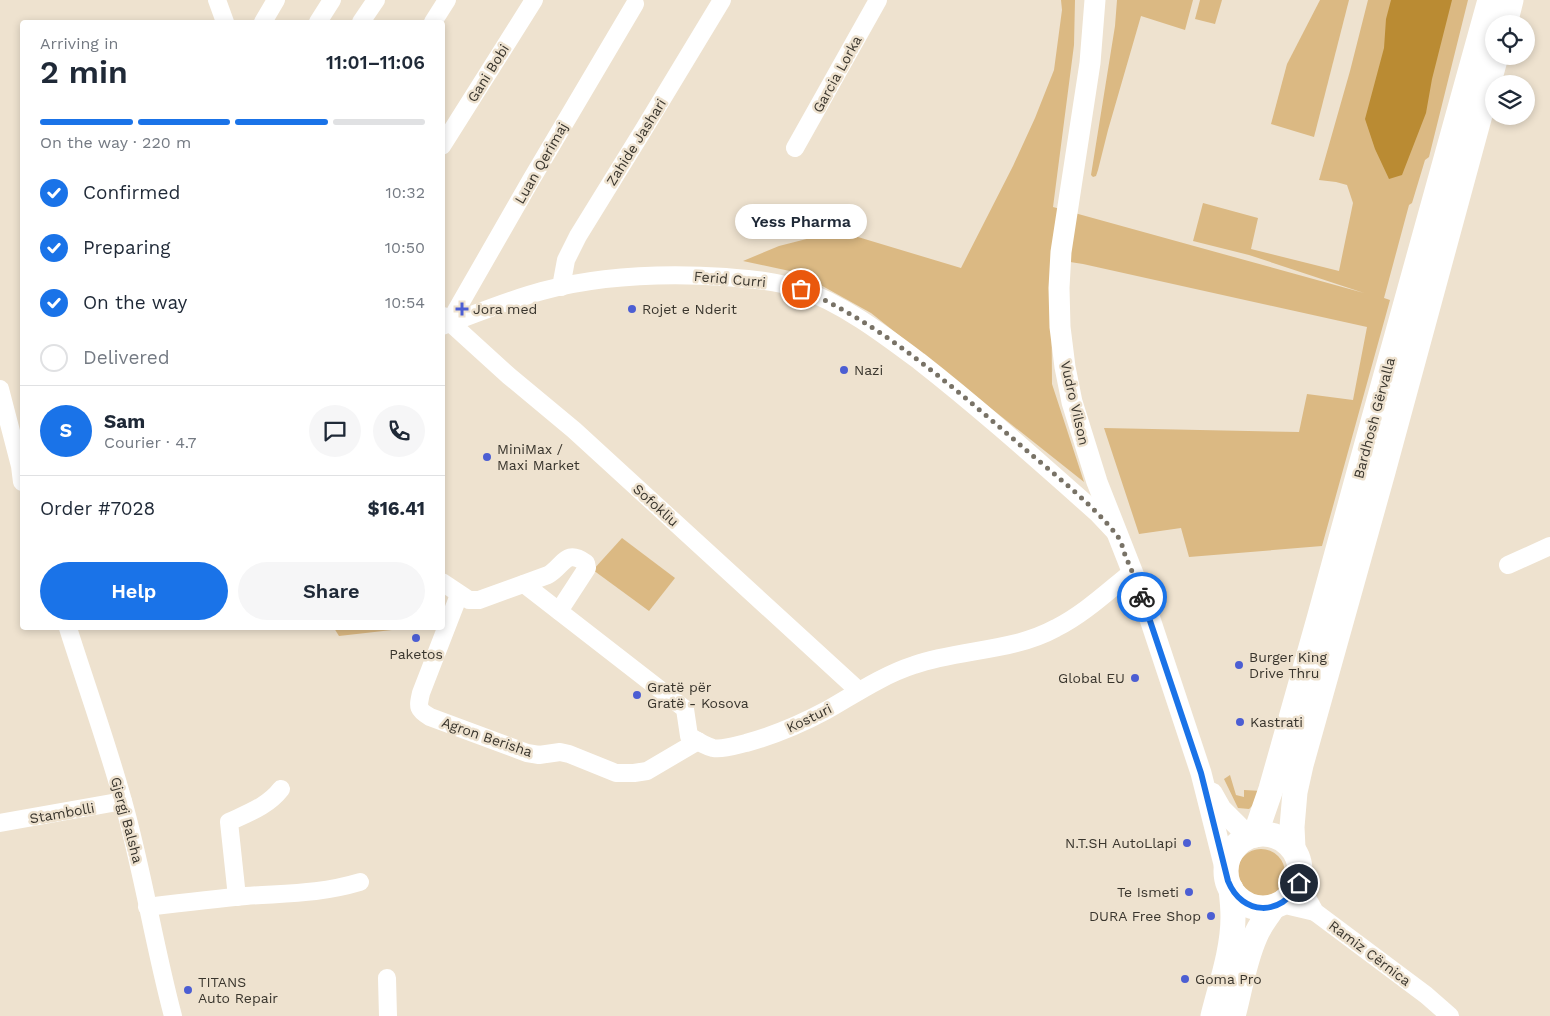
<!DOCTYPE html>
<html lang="en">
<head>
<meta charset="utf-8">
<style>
  :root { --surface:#fff; --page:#f6f6f7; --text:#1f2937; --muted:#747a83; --line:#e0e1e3; --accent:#1a73e8 }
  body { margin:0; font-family:"Work Sans",sans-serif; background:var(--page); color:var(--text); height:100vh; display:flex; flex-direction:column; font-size:19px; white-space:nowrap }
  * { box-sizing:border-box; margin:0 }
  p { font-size:16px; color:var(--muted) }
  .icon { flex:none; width:28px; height:28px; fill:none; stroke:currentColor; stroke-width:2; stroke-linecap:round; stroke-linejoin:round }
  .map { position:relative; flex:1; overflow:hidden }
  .drawer { position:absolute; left:20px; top:20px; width:425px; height:610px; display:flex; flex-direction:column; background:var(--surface); border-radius:5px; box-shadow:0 2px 8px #0003 }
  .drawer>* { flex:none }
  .controls { position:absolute; left:1485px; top:15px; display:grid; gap:10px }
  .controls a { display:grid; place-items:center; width:50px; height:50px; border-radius:50%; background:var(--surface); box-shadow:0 2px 8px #0003; font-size:25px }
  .pin { position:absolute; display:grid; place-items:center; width:42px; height:42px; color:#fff; margin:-21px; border:2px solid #fff; border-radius:50%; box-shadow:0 1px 5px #0007 }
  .courier { position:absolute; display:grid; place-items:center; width:50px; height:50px; margin:-25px; border:4px solid #1a73e8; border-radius:50%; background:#fff; color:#222; box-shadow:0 1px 6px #0007 }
  .bubble { position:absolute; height:35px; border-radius:18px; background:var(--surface); box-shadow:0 2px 8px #0003; font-size:16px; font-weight:600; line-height:35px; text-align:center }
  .headline em { font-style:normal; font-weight:600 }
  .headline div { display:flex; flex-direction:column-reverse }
  .headline { display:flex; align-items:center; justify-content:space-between; height:85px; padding:0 20px }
  h1 { font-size:32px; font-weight:600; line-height:38px }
  .bar { display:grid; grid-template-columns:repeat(4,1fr); gap:8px 5px; align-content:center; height:60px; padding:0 20px }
  .bar i { height:6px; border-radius:4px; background:var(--line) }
  .bar .selected { background:var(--accent) }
  .bar p { grid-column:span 4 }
  .line { display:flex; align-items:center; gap:12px; padding:0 20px; border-top:1px solid var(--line) }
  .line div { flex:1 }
  .round { display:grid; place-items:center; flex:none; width:52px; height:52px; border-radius:26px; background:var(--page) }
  ol { padding:0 20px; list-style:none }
  li { display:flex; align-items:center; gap:15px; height:55px }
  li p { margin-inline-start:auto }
  li .icon { padding:5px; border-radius:50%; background:var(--accent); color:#fff; stroke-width:4 }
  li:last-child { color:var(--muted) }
  li i { width:28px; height:28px; border:2px solid var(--line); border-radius:50% }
  .cta { display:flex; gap:10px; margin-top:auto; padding:10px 20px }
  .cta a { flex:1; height:58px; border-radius:30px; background:var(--accent); color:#fff; font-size:20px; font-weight:600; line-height:58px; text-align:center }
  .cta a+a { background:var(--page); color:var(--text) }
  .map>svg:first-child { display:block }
</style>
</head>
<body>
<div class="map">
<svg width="1550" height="1016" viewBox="0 0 1550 1016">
  <rect width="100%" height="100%" fill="#eee2cf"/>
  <!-- green -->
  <g fill="#dbb983">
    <path d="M1061,0H1075L1074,45L1053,207L1364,293L1249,255L1193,241L1203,203L1258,218L1251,249L1339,271L1353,203L1347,185L1336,182L1319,180L1350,71L1368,0H1468L1429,157L1425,160L1412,203L1409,205L1384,298L1390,300L1322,546L1189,557L1181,528L1139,534L1104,428L1299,432L1307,394L1353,400L1367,327L1083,264L1051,259L1052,384L1084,482L871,313L799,273L743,261L779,246L838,231L961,268L1013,166L1035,118L1054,70L1062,10Z"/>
    <path d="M1117,0H1193L1185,30L1141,16L1108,130L1098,170L1096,176L1093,177L1091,175L1115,26Z"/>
    <path d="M1200,0H1222L1215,24L1195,19Z"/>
    <path d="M1320,0H1349L1314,137L1271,124L1287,64Z"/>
    <path d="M622,538L675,578L649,611L593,570Z"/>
    <path d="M334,628H393L392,630L339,636Z"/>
    <path d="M1230,775L1236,795L1244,797V790L1262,791L1260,798L1249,809L1238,808L1224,779Z"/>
    <circle cx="1261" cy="873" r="24"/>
  </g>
  <!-- water -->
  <path fill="#ba8b33" d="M1391,0H1452L1432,79L1426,113L1402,175L1389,179L1375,149L1365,119L1384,48L1386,19Z"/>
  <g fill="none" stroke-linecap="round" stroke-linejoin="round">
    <!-- minor -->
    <g stroke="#fff" stroke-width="18">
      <path d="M217,0L225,22"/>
      <path d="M263,22L276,0"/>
      <path d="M318,22L332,0"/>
      <path d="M361,22L376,0"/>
      <path d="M433,22L447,0"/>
      <path d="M442,146L534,0"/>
      <path d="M795,148L878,0"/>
      <path d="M561,287L566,260L578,236L644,129L722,0"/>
      <path d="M443,316L509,376L574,430L859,691"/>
      <path d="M449,323L531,180L635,4"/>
      <path d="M442,326C476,314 508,300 542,291C602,275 664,273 726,277C750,279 776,281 800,289C842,303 883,334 919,361C974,404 1027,451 1080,498L1098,514L1114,531"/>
      <path d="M0,389L20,466L22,482"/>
      <path d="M1508,565L1550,546"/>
      <path d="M442,582L469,600H479L548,575C564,566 565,548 586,563L587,568L559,611"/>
      <path d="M524,584L685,709L689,736C697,741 705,746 713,748C723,750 737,745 746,743C775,735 801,724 827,710C855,694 883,675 914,665C960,649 1012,652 1056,628C1084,614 1108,591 1132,572"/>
      <path d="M459,595L421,693C418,707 417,709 430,717L527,753L539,755L560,752L569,754L616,773H634L647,771L698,741"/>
      <path d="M68,628C86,685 107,743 123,801C143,872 154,945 173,1016"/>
      <path d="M0,823L123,801"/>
      <path d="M1299,883L1315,912L1426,995L1450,1016"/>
      <path d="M237,897L229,822C248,813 268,806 281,789"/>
      <path d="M1281,904L1315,912"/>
      <path d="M147,907C180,903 213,899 246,896C286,893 320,894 360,882"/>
      <path d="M387,978L388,1016"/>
    </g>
    <!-- major -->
    <g stroke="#fff" stroke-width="21">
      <path d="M1095,0L1090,63L1061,252L1059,288L1060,327L1065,367L1072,402L1097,482L1145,604L1201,773L1226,872"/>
      <path d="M1212,793L1221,809L1249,837"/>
    </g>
    <!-- highway -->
    <g stroke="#fff" stroke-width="25">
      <path d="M1505,24L1511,0"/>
      <circle cx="1263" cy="871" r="37"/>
      <path d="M1255,835L1271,789L1319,619L1361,465L1490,0"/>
      <path d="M1293,848L1292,827L1295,792L1301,765L1383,472L1496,56"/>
      <path d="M1213,1016C1221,984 1233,950 1233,917C1233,908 1232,898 1231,889"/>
      <path d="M1233,1016C1240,990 1244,962 1255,937C1259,926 1267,917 1273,907"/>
    </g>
  </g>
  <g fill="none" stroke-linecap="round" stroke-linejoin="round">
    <!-- done -->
    <path stroke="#787266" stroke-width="5" stroke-dasharray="0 9" d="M801,289C886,326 956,390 1025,449C1055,475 1092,504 1116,534C1121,540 1123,548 1125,555C1131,569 1137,583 1142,597"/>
    <!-- route -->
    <path stroke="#1a73e8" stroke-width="6" d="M1142,597L1201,773L1228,881C1242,916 1282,917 1299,883"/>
  </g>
  <!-- markers -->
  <g fill="#4c5ed3" stroke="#eee2cf" stroke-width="2">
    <path d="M459.5 301.5h5v5h5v5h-5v5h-5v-5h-5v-5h5z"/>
    <circle cx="632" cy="309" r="5"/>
    <circle cx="844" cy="370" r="5"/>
    <circle cx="487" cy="457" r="5"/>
    <circle cx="416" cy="638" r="5"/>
    <circle cx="1239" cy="665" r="5"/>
    <circle cx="1135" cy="678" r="5"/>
    <circle cx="637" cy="695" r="5"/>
    <circle cx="1240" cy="722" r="5"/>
    <circle cx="1187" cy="843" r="5"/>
    <circle cx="1189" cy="892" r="5"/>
    <circle cx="1211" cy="916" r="5"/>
    <circle cx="1185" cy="979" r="5"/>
    <circle cx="188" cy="990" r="5"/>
  </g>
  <g text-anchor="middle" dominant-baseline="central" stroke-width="5" stroke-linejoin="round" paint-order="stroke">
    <!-- street labels -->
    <g font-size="14" fill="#39352d" stroke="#eee2cf">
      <text transform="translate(488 73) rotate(-58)">Gani Bobi</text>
      <text transform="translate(837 74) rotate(-61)">Garcia Lorka</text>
      <text transform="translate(636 142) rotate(-58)">Zahide Jashari</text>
      <text transform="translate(541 163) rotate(-60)">Luan Qerimaj</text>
      <text transform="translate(730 279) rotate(5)">Ferid Curri</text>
      <text transform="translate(1075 403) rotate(77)">Vudro Vilson</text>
      <text transform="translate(1374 418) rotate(-75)">Bardhosh Gërvalla</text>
      <text transform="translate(656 505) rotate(42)">Sofokliu</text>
      <text transform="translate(809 718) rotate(-26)">Kosturi</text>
      <text transform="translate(487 737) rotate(19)">Agron Berisha</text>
      <text transform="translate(62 813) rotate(-10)">Stambolli</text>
      <text transform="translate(127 820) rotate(75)">Gjergj Balsha</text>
      <text transform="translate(1370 953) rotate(37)">Ramiz Cërnica</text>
    </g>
    <!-- poi labels -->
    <g font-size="14" fill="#39352d" stroke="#eee2cf" text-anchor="start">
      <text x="473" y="309">Jora med</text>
      <text x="642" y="309">Rojet e Nderit</text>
      <text x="854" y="370">Nazi</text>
      <text x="497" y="449">MiniMax /<tspan x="497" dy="16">Maxi Market</tspan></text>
      <text x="416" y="654" text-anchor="middle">Paketos</text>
      <text x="1249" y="657">Burger King<tspan x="1249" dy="16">Drive Thru</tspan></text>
      <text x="1125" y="678" text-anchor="end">Global EU</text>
      <text x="647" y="687">Gratë për<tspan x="647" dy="16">Gratë - Kosova</tspan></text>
      <text x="1250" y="722">Kastrati</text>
      <text x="1177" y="843" text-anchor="end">N.T.SH AutoLlapi</text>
      <text x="1179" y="892" text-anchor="end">Te Ismeti</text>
      <text x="1201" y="916" text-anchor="end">DURA Free Shop</text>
      <text x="1195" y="979">Goma Pro</text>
      <text x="198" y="982">TITANS<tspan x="198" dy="16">Auto Repair</tspan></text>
    </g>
  </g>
</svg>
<div class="controls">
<a><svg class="icon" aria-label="locate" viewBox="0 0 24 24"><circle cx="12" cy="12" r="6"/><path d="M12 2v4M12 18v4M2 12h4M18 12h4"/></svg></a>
<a><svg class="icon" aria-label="layers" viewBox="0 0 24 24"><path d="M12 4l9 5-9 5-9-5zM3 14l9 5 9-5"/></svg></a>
</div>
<div class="pin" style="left:801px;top:289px;background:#ea580c"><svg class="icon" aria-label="bag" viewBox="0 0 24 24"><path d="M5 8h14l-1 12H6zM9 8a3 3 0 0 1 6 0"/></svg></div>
<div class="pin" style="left:1299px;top:883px;background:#1f2937"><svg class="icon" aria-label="home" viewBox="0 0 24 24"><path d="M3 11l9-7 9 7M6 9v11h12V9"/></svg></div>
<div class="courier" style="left:1142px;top:597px"><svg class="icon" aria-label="bike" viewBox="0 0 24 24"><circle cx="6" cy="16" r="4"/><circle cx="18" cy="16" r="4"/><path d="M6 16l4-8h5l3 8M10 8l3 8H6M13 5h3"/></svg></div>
<div class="bubble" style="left:735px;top:204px;width:132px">Yess Pharma</div>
<section class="drawer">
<div class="headline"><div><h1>2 min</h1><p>Arriving in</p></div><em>11:01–11:06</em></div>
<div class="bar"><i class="selected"></i><i class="selected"></i><i class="selected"></i><i></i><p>On the way · 220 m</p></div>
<ol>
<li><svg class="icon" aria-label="check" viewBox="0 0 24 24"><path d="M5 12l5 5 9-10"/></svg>Confirmed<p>10:32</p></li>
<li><svg class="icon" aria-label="check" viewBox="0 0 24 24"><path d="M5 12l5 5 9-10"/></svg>Preparing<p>10:50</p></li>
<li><svg class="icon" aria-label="check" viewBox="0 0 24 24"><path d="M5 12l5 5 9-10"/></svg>On the way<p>10:54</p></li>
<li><i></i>Delivered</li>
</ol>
<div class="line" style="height:90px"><b class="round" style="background:var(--accent);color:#fff">S</b><div><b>Sam</b><p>Courier · 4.7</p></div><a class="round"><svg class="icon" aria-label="chat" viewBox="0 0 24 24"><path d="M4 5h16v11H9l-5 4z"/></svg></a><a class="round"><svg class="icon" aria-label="phone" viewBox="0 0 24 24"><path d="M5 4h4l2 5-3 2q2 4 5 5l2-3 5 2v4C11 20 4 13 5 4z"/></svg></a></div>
<div class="line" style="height:65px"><div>Order #7028</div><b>$16.41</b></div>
<div class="cta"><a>Help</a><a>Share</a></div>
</section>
</div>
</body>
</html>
